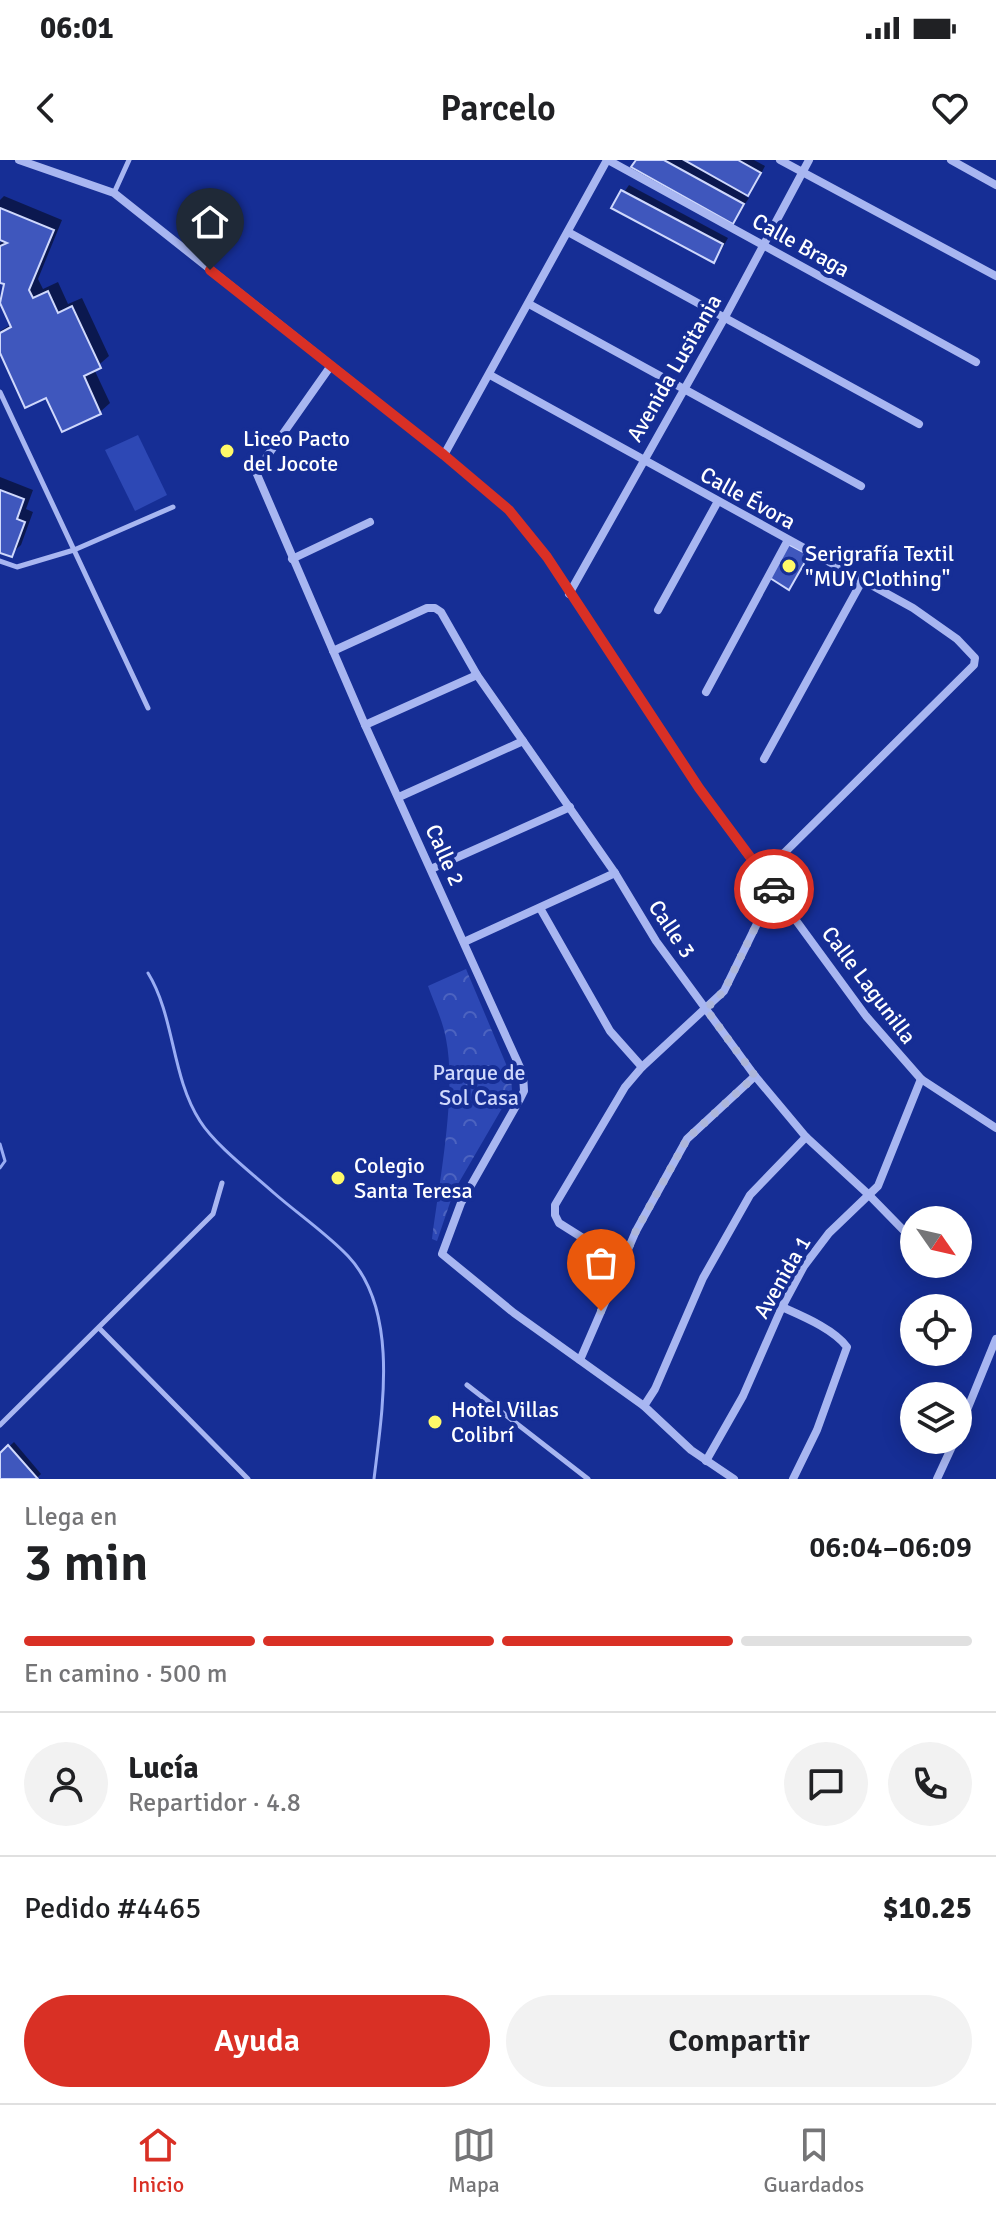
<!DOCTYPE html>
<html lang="es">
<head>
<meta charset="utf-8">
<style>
  :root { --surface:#fff; --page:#f2f2f2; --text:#202124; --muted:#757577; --line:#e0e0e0; --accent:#d93025 }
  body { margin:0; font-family:Signika,sans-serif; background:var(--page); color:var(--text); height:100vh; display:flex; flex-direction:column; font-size:30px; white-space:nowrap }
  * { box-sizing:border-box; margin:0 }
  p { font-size:26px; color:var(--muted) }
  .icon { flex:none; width:44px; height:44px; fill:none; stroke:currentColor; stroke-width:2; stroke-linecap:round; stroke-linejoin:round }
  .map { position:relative; height:1319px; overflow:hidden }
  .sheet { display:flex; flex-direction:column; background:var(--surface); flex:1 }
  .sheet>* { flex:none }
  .needle { width:52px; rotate:124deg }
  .fabs { position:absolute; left:900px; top:1046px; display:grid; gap:16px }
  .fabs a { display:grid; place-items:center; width:72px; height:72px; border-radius:50%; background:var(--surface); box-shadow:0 4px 20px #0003; font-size:40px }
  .pin { position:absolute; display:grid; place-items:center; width:68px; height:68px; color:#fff; margin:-82px -34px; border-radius:50% 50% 50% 0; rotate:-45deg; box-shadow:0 0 8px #0007 }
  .pin .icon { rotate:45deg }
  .courier { position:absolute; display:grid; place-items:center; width:80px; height:80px; margin:-40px; border:6px solid #d93025; border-radius:50%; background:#fff; color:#222; box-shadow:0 2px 10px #0007 }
  .summary em { font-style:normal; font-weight:600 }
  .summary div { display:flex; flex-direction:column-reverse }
  .summary { display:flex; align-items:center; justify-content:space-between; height:136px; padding:0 24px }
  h1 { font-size:52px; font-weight:600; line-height:60px }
  .bar { display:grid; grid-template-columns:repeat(4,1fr); gap:12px 8px; align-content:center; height:96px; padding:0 24px }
  .bar i { height:10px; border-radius:6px; background:var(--line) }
  .bar .current { background:var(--accent) }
  .bar p { grid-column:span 4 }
  .line { display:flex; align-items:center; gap:20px; padding:0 24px; border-top:2px solid var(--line) }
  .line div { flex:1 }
  .round { display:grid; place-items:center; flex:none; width:84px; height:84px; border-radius:42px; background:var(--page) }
  .action { display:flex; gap:16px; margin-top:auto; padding:16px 24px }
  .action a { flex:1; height:92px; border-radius:48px; background:var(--accent); color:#fff; font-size:32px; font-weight:600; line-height:92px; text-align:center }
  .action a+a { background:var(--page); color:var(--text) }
  .status { display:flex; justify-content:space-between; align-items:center; height:56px; padding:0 40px; background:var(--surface); direction:ltr }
  .status svg { height:22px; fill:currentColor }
  header { display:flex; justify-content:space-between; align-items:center; height:104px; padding:0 24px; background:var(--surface); font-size:36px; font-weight:600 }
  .dock { display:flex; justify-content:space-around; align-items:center; height:112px; border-top:2px solid var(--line); background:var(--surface); font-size:22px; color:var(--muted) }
  .dock a { display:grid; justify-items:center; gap:4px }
  .dock .current { color:var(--accent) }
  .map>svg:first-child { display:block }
</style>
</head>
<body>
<div class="status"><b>06:01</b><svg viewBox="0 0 49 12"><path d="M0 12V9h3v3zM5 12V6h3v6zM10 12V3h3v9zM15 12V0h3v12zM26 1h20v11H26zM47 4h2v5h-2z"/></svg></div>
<header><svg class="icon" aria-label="back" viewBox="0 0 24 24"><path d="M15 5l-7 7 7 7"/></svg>Parcelo<svg class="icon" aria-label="heart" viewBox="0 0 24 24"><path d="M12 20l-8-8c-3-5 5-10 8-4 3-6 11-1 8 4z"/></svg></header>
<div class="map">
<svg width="996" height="1319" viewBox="0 0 996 1319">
  <defs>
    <pattern id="park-crowns" width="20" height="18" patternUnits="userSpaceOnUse" patternTransform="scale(2)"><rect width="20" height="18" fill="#2d48b5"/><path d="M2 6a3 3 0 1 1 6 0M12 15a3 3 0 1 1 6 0" fill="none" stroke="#4c63c0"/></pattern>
  </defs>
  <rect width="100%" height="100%" fill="#162e95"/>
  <!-- park -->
  <path fill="url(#park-crowns)" d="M466,809L511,916L512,931L454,1031L437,1081L432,1079C439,1023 457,933 446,879C443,861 434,843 428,826Z"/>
  <!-- garden -->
  <path fill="#2d48b5" d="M138,275L167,335L135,351L105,290Z"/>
  <!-- shadow -->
  <g fill="#0007">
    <path d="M638,0H754L765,6L754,27L745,36L749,38L733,61Z"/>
    <path d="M629,25L728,78L719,94L713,100L614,47Z"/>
    <path d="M4,36L62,60L38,119L43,129L58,122L68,144L82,138L109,196L94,209L110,243L100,252L47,235L0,188V171L12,164L1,140L6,122L0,120V83L5,80L0,78V40Z"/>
    <path d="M0,317L33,330L26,349L33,352L21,385L11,394L0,390Z"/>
    <path d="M14,1282L41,1314L36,1319H0V1295Z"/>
  </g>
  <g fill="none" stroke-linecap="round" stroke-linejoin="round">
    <!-- stream -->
    <g stroke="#9aadf4" stroke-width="3">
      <path d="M148,813C175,857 171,916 200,961C215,985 253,1014 274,1033C298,1054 326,1073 348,1096C400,1151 382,1252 374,1319"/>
      <path d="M0,984L5,1001L0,1008"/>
    </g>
  </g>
  <!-- building -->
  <g fill="#3f57bd" stroke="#cfd8fc" stroke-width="2">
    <path d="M636,0H664L744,44L733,64L631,7Z"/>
    <path d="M684,0H738L761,13L748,36Z"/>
    <path d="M621,30L723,84L714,103L611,48Z"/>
    <path d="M0,48L54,70L29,130L33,138L48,131L58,153L72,146L101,208L84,216L101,254L62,272L46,238L25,248L0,193V173L11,167L0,143L4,124L0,123V86L7,83L0,80Z"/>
    <path d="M0,330L24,339L17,359L25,362L12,397L0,393Z"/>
    <path d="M788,384L809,395L789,430L770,418Z"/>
    <path d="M8,1285L38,1319H0V1293Z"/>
  </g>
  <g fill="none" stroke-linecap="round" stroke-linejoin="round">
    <!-- service -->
    <g stroke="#a8b6f1" stroke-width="5">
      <path d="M114,33L129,0"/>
      <path d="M0,232L148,548"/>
      <path d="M0,401L17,407L74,390L173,347"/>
      <path d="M99,1168L248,1319"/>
      <path d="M467,1225L588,1319"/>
      <path d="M0,1265L213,1054L222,1023"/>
    </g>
    <!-- minor -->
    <g stroke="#a8b6f1" stroke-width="8">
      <path d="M19,0L114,33L444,295L509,350L547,397L699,628L866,856L921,919L996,968"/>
      <path d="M608,0L976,202"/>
      <path d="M780,0L996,116"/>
      <path d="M951,0L996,25"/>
      <path d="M568,72L919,264"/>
      <path d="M529,144L861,326"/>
      <path d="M330,207L256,312L365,565L523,914L524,931L520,939L461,1043L442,1094L514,1153L644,1246L691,1290L734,1319"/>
      <path d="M490,215L913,448L957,479L975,498L974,505L763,714"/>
      <path d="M444,295L607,0"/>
      <path d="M292,399L370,362"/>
      <path d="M569,434L725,157L809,0"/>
      <path d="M658,450L717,343"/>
      <path d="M333,491L427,448H435L441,452L477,515L615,713L656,781L755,916L806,977L869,1035L914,1081"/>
      <path d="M706,532L788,380"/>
      <path d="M365,565L477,515"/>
      <path d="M764,599L862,421"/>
      <path d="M399,637L523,581"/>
      <path d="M431,709L570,647"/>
      <path d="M540,748L610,871L642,907"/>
      <path d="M464,782L615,713"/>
      <path d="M621,1102L559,1063L555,1055V1045L625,927L642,907L724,831L774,729"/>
      <path d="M782,1147C802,1156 834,1169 847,1187L817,1270L793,1319"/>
      <path d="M580,1200L636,1071L687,979L755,916"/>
      <path d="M644,1246L655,1229L703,1118L750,1035L806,977"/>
      <path d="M958,1272L996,1179"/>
      <path d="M706,1301L743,1236L782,1147L804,1106L829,1073L878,1026L921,919"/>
      <path d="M937,1319L955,1280"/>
    </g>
  </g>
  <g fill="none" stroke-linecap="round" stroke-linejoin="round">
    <!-- done -->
    <path stroke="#adb6da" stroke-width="8" stroke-dasharray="0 14.4" d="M601,1151L636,1071L687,979L755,916L706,849L724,831L774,729"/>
    <!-- route -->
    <path stroke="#d93025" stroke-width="10" d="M210,110L444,295L509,350L547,397L699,628L774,729"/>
  </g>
  <!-- markers -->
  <g fill="#fff968" stroke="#162e95" stroke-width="3">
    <circle cx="227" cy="291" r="8"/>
    <circle cx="789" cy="406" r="8"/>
    <circle cx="338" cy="1018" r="8"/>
    <circle cx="435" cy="1262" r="8"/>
  </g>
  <g text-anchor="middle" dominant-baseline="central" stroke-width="8" stroke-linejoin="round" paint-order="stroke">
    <!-- street labels -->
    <g font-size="22" fill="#fff" stroke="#162e95">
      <text transform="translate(801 85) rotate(29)">Calle Braga</text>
      <text transform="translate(674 208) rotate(-60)">Avenida Lusitania</text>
      <text transform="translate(748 338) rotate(29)">Calle Évora</text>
      <text transform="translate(445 695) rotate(66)">Calle 2</text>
      <text transform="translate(672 769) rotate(56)">Calle 3</text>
      <text transform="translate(869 825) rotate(53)">Calle Lagunilla</text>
      <text transform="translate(782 1117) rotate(-60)">Avenida 1</text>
    </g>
    <!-- poi labels -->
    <g font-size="22" fill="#fff" stroke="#162e95" text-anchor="start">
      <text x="243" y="278">Liceo Pacto<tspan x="243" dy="25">del Jocote</tspan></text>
      <text x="805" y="393">Serigrafía Textil<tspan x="805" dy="25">"MUY Clothing"</tspan></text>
      <text x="354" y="1005">Colegio<tspan x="354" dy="25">Santa Teresa</tspan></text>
      <text x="451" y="1249">Hotel Villas<tspan x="451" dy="25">Colibrí</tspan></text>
    </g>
    <!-- park labels -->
    <g font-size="22" fill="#cfd8fc" stroke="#162e95">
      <text x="479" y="912">Parque de<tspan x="479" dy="25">Sol Casa</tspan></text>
    </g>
  </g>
</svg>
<div class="fabs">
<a><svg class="needle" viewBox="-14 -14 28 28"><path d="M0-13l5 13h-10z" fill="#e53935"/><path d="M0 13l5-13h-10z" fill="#757577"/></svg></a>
<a><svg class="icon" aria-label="locate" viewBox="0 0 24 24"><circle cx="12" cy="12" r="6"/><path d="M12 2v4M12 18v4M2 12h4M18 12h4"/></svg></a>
<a><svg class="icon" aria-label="layers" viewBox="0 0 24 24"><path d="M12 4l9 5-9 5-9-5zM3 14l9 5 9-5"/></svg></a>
</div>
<div class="pin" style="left:601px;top:1151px;background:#ea580c"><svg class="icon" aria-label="bag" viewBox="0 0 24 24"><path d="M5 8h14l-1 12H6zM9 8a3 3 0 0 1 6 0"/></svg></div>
<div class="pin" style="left:210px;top:110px;background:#1f2937"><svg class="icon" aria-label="home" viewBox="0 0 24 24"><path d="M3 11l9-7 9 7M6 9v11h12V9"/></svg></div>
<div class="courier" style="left:774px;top:729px"><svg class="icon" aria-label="car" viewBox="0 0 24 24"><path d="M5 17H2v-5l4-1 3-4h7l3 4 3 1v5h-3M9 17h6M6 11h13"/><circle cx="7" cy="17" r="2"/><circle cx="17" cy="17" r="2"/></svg></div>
</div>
<section class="sheet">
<div class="summary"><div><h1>3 min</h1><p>Llega en</p></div><em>06:04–06:09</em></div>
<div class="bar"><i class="current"></i><i class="current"></i><i class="current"></i><i></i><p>En camino · 500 m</p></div>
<div class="line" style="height:144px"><a class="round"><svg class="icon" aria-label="person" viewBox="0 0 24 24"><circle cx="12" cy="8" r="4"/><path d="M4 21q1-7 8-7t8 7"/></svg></a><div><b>Lucía</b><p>Repartidor · 4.8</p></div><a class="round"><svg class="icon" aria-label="chat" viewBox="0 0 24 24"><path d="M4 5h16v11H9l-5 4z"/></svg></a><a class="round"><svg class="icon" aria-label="phone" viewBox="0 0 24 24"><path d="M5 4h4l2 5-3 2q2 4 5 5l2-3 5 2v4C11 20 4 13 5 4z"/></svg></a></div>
<div class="line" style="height:104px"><div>Pedido #4465</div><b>$10.25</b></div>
<div class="action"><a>Ayuda</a><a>Compartir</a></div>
</section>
<nav class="dock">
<a class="current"><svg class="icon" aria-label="home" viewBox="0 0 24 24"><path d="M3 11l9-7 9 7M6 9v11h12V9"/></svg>Inicio</a>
<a><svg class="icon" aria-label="map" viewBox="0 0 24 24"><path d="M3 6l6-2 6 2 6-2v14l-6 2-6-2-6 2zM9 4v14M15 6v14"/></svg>Mapa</a>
<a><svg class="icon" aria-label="saved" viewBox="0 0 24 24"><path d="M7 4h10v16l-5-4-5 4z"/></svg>Guardados</a>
</nav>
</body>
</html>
